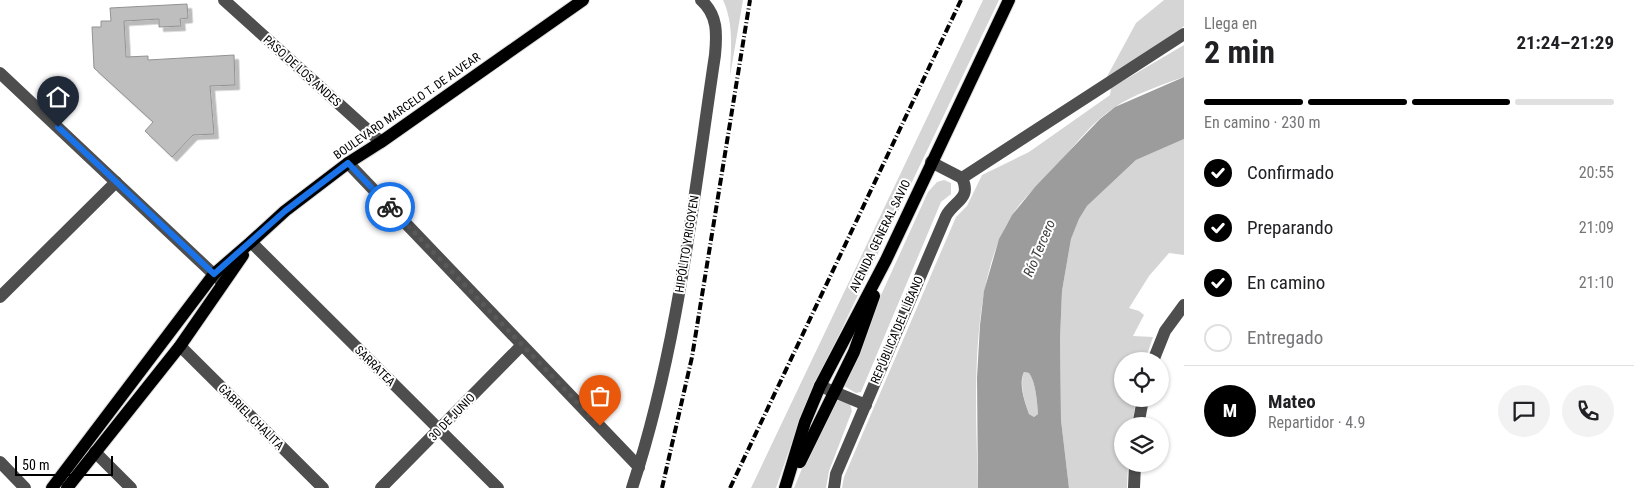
<!DOCTYPE html>
<html lang="es">
<head>
<meta charset="utf-8">
<style>
  :root { --surface:#fff; --page:#f2f2f2; --text:#202124; --muted:#757577; --line:#e0e0e0; --accent:#000 }
  body { margin:0; font-family:"Roboto Condensed",sans-serif; background:var(--page); color:var(--text); height:100vh; display:flex; flex-direction:column; font-size:19px; white-space:nowrap }
  * { box-sizing:border-box; margin:0 }
  p { font-size:16px; color:var(--muted) }
  .icon { flex:none; width:28px; height:28px; fill:none; stroke:currentColor; stroke-width:2; stroke-linecap:round; stroke-linejoin:round }
  .map { position:relative; flex:1; overflow:hidden }
  .drawer { display:flex; flex-direction:column; background:var(--surface); width:450px }
  .drawer>* { flex:none }
  .buttons { position:absolute; left:1114px; top:352px; display:grid; gap:10px }
  .buttons a { display:grid; place-items:center; width:55px; height:55px; border-radius:50%; background:var(--surface); box-shadow:0 1px 4px #0004; font-size:25px }
  .scale { position:absolute; left:15px; bottom:12px; width:98px; box-sizing:border-box; padding-left:5px; border:2px solid #000; border-top:0; font-size:14px; line-height:18px; white-space:nowrap; color:#000; -webkit-text-stroke:4px #fff; paint-order:stroke }
  .pin { position:absolute; display:grid; place-items:center; width:42px; height:42px; color:#fff; margin:-51px -21px; border-radius:50% 50% 50% 0; rotate:-45deg; box-shadow:0 0 5px #0007 }
  .pin .icon { rotate:45deg }
  .courier { position:absolute; display:grid; place-items:center; width:50px; height:50px; margin:-25px; border:4px solid #1a73e8; border-radius:50%; background:#fff; color:#222; box-shadow:0 1px 6px #0007 }
  .summary em { font-style:normal; font-weight:700 }
  .summary div { display:flex; flex-direction:column-reverse }
  .summary { display:flex; align-items:center; justify-content:space-between; height:85px; padding:0 20px }
  h1 { font-size:32px; font-weight:700; line-height:38px }
  .bar { display:grid; grid-template-columns:repeat(4,1fr); gap:8px 5px; align-content:center; height:60px; padding:0 20px }
  .bar i { height:6px; border-radius:4px; background:var(--line) }
  .bar .selected { background:var(--accent) }
  .bar p { grid-column:span 4 }
  .line { display:flex; align-items:center; gap:12px; padding:0 20px; border-top:1px solid var(--line) }
  .line div { flex:1 }
  .round { display:grid; place-items:center; flex:none; width:52px; height:52px; border-radius:26px; background:var(--page) }
  ol { padding:0 20px; list-style:none }
  li { display:flex; align-items:center; gap:15px; height:55px }
  li p { margin-inline-start:auto }
  li .icon { padding:5px; border-radius:50%; background:var(--accent); color:#fff; stroke-width:4 }
  li:last-child { color:var(--muted) }
  li i { width:28px; height:28px; border:2px solid var(--line); border-radius:50% }
  main { display:flex; flex:1; min-height:0 }
  .map>svg:first-child { display:block }
</style>
</head>
<body>
<main>
<div class="map">
<svg width="1184" height="488" viewBox="0 0 1184 488">
  <defs>
    <filter id="shadow"><feDropShadow dx="4.5" dy="4.5" stdDeviation="0" flood-color="#0004"/></filter>
  </defs>
  <rect width="100%" height="100%" fill="#fff"/>
  <!-- green -->
  <g fill="#d5d5d5">
    <path d="M723,0H743L730,76C731,50 734,24 723,0Z"/>
    <path d="M983,0H999L803,410L776,488H751Z"/>
    <path d="M1164,0H1184V26L1171,38L1103,84L1136,23Z"/>
    <path d="M1184,45V77C1163,84 1133,95 1115,107C1093,121 1076,144 1059,163C1043,181 1023,197 1011,217C968,286 976,408 978,488H842L844,477L956,217L967,206L982,175L1029,152L1110,95L1111,88Z"/>
    <path d="M1184,139V255L1169,253L1149,276L1129,308L1139,311L1144,315L1133,336L1153,337L1145,361H1122V399H1136L1132,426H1122V464H1128L1127,488H1069L1061,420L1060,339L1062,291L1071,239L1079,219L1087,206L1136,160Z"/>
    <path d="M944,180L951,183V194L941,202L861,392L856,393L844,386L871,317L928,192L937,182Z"/>
    <path d="M1024,372L1029,373C1036,383 1037,401 1038,414L1034,417L1029,414C1025,403 1019,384 1024,372Z"/>
    <path d="M837,400L850,404L852,411L829,471L826,488H794L808,454Z"/>
  </g>
  <!-- water -->
  <path fill="#9c9c9c" fill-rule="evenodd" d="M1184,77V139L1136,160L1087,206L1079,219L1071,239L1062,291L1060,339L1061,420L1069,488H978L977,378L980,325L984,291L999,239L1012,215L1035,187L1100,119L1115,107ZM1024,372L1029,373C1036,383 1037,401 1038,414L1034,417L1029,414C1025,403 1018,384 1024,372Z"/>
  <!-- building -->
  <path fill="#bebebe" stroke="#929292" filter="url(#shadow)" d="M187,4L188,18L180,19L181,26L159,27V19L124,21L126,57L148,56V60L234,55L235,85L210,86L214,134L193,135L172,157L145,131L153,122L94,68L92,27H101V21H111L110,8Z"/>
  <g fill="none" stroke-linecap="round" stroke-linejoin="round">
    <defs>
      <g id="major">
        <path d="M800,462L854,352L874,296"/>
        <path d="M52,488L214,274L251,242L285,211L348,163L381,142L583,0"/>
        <path d="M67,488L180,346L243,255"/>
        <path d="M785,488L805,422L820,386L886,260L1009,0"/>
      </g>
    </defs>
    <!-- major casing -->
    <use href="#major" stroke="#dbdbdb" stroke-width="14"/>
    <!-- minor -->
    <g stroke="#4e4e4e" stroke-width="12">
      <path d="M224,0L381,142"/>
      <path d="M0,73L222,282"/>
      <path d="M348,163L639,467"/>
      <path d="M962,178L1184,34"/>
      <path d="M251,242L498,488"/>
      <path d="M0,297L116,182"/>
      <path d="M180,346L323,488"/>
      <path d="M1153,361L1165,331L1184,305"/>
      <path d="M820,386L866,405"/>
      <path d="M1138,426L1143,399"/>
      <path d="M95,452L131,488"/>
      <path d="M0,462L25,488"/>
      <path d="M381,488L522,345"/>
      <path d="M632,488C678,348 693,201 715,55C717,34 718,15 701,0"/>
      <path d="M834,488L836,474L946,216C954,201 972,199 962,178L931,162"/>
      <path d="M1134,488L1135,464"/>
    </g>
    <!-- major -->
    <use href="#major" stroke="#000" stroke-width="12"/>
    <!-- rail -->
    <g stroke="#000" stroke-width="4" stroke-dasharray="8 2.5 1 2.5" stroke-linecap="butt">
      <path d="M662,488L692,357L750,0"/>
      <path d="M730,488L961,0"/>
    </g>
  </g>
  <g fill="none" stroke-linecap="round" stroke-linejoin="round">
    <!-- done -->
    <path stroke="#595959" stroke-width="5" stroke-dasharray="0 9" d="M390,207L600,426"/>
    <!-- route -->
    <path stroke="#1a73e8" stroke-width="6" d="M58,127L214,274L285,211L348,163L390,207"/>
  </g>
  <g text-anchor="middle" dominant-baseline="central" stroke-width="4" stroke-linejoin="round" paint-order="stroke">
    <!-- street labels -->
    <g font-size="12" fill="#000" stroke="#fff">
      <text transform="translate(302 71) rotate(42)">PASO DE LOS ANDES</text>
      <text transform="translate(407 106) rotate(-35)">BOULEVARD MARCELO T. DE ALVEAR</text>
      <text transform="translate(880 236) rotate(-64)">AVENIDA GENERAL SAVIO</text>
      <text transform="translate(687 244) rotate(-81)">HIPÓLITO YRIGOYEN</text>
      <text transform="translate(897 330) rotate(-67)">REPÚBLICA DEL LÍBANO</text>
      <text transform="translate(375 366) rotate(45)">SARRATEA</text>
      <text transform="translate(251 417) rotate(45)">GABRIEL CHALITA</text>
      <text transform="translate(452 417) rotate(-46)">30 DE JUNIO</text>
    </g>
    <!-- water labels -->
    <g font-size="14" font-style="italic" fill="#3d3d3d" stroke="#fff">
      <text transform="translate(1039 248) rotate(-67)">Río Tercero</text>
    </g>
  </g>
</svg>
<div class="buttons">
<a><svg class="icon" aria-label="locate" viewBox="0 0 24 24"><circle cx="12" cy="12" r="6"/><path d="M12 2v4M12 18v4M2 12h4M18 12h4"/></svg></a>
<a><svg class="icon" aria-label="layers" viewBox="0 0 24 24"><path d="M12 4l9 5-9 5-9-5zM3 14l9 5 9-5"/></svg></a>
</div>
<div class="scale">50 m</div>
<div class="pin" style="left:600px;top:426px;background:#ea580c"><svg class="icon" aria-label="bag" viewBox="0 0 24 24"><path d="M5 8h14l-1 12H6zM9 8a3 3 0 0 1 6 0"/></svg></div>
<div class="pin" style="left:58px;top:127px;background:#1f2937"><svg class="icon" aria-label="home" viewBox="0 0 24 24"><path d="M3 11l9-7 9 7M6 9v11h12V9"/></svg></div>
<div class="courier" style="left:390px;top:207px"><svg class="icon" aria-label="bike" viewBox="0 0 24 24"><circle cx="6" cy="16" r="4"/><circle cx="18" cy="16" r="4"/><path d="M6 16l4-8h5l3 8M10 8l3 8H6M13 5h3"/></svg></div>
</div>
<section class="drawer">
<div class="summary"><div><h1>2 min</h1><p>Llega en</p></div><em>21:24–21:29</em></div>
<div class="bar"><i class="selected"></i><i class="selected"></i><i class="selected"></i><i></i><p>En camino · 230 m</p></div>
<ol>
<li><svg class="icon" aria-label="check" viewBox="0 0 24 24"><path d="M5 12l5 5 9-10"/></svg>Confirmado<p>20:55</p></li>
<li><svg class="icon" aria-label="check" viewBox="0 0 24 24"><path d="M5 12l5 5 9-10"/></svg>Preparando<p>21:09</p></li>
<li><svg class="icon" aria-label="check" viewBox="0 0 24 24"><path d="M5 12l5 5 9-10"/></svg>En camino<p>21:10</p></li>
<li><i></i>Entregado</li>
</ol>
<div class="line" style="height:90px"><b class="round" style="background:var(--accent);color:#fff">M</b><div><b>Mateo</b><p>Repartidor · 4.9</p></div><a class="round"><svg class="icon" aria-label="chat" viewBox="0 0 24 24"><path d="M4 5h16v11H9l-5 4z"/></svg></a><a class="round"><svg class="icon" aria-label="phone" viewBox="0 0 24 24"><path d="M5 4h4l2 5-3 2q2 4 5 5l2-3 5 2v4C11 20 4 13 5 4z"/></svg></a></div>
</section>
</main>
</body>
</html>
